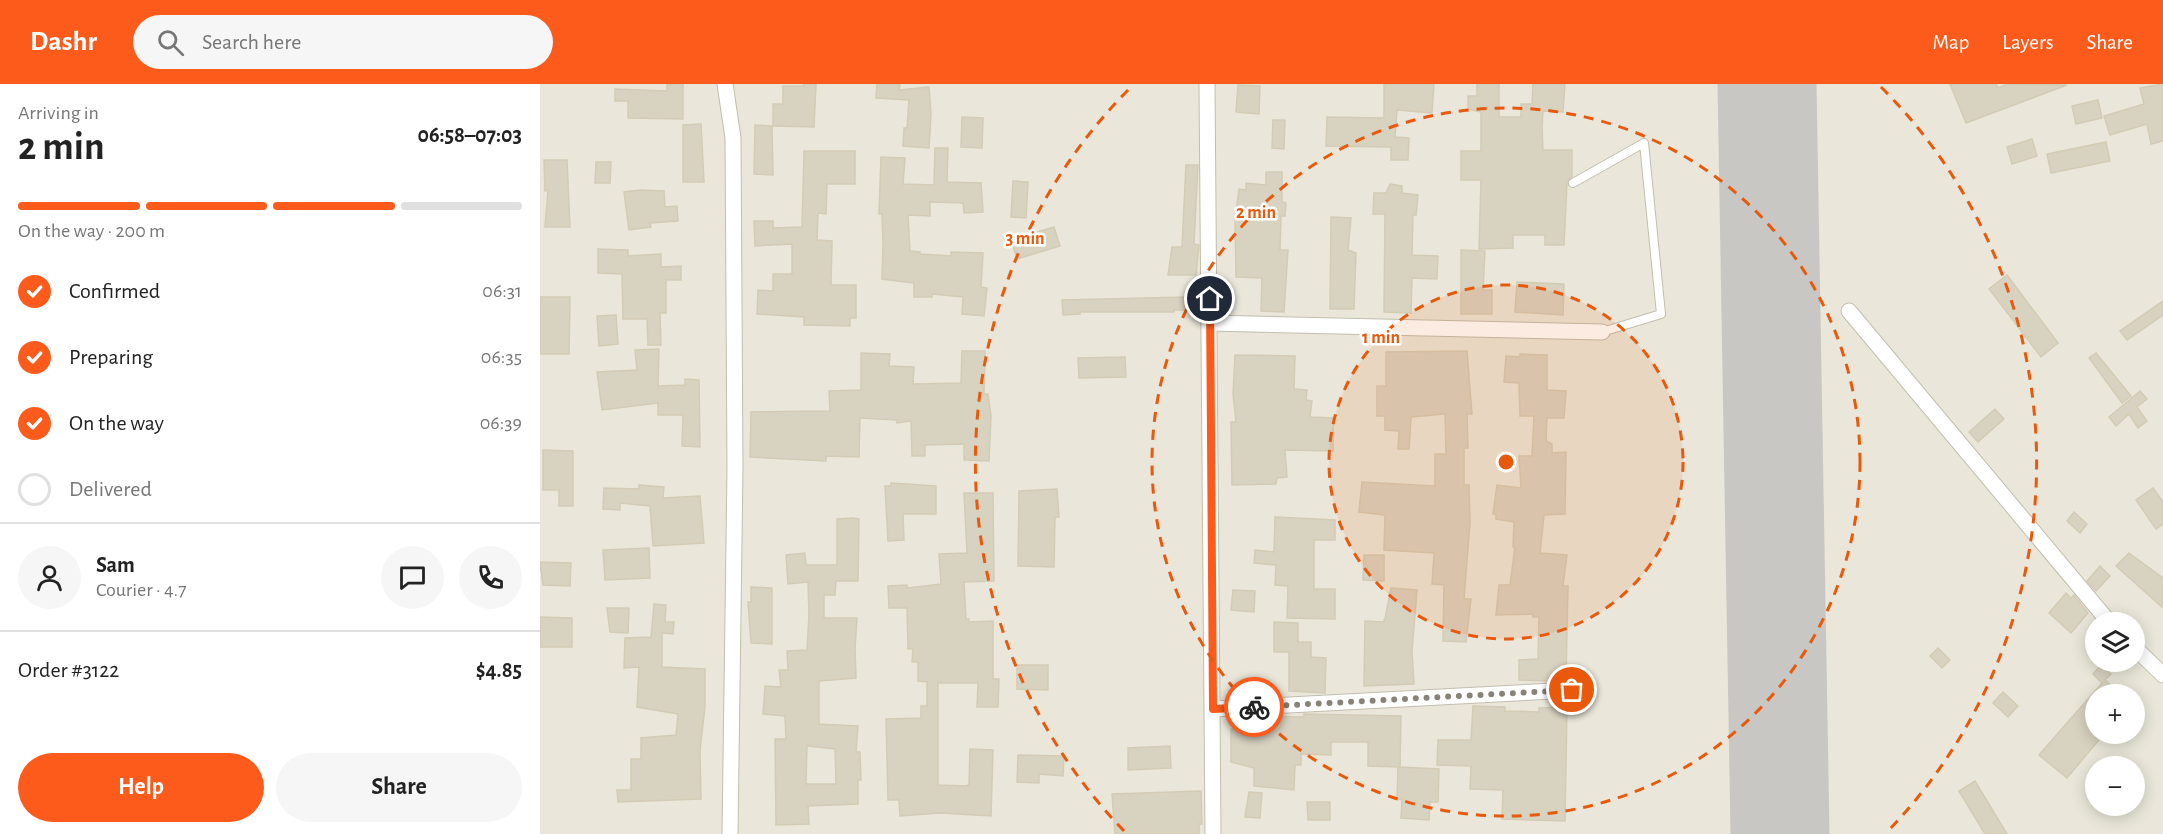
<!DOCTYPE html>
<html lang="en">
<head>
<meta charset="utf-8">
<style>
  :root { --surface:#fff; --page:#f6f6f6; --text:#222; --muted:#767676; --line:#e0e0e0; --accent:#fd5b1c }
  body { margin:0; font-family:"Alegreya Sans",sans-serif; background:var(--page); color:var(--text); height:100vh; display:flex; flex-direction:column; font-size:22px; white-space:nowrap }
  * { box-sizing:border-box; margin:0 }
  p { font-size:20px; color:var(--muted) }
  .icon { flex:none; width:33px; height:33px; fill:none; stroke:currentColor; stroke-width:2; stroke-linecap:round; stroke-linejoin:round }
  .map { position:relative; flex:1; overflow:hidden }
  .details { display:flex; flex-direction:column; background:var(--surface); width:540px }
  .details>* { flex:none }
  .fabs { position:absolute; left:1545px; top:528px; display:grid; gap:12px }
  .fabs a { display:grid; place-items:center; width:60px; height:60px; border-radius:50%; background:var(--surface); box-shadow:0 3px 15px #0003; font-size:30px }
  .pin { position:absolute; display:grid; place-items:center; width:51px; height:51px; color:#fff; margin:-26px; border:3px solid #fff; border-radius:50%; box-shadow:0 2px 6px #0007 }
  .courier { position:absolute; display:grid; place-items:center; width:60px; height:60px; margin:-30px; border:4px solid #fd5b1c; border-radius:50%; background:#fff; color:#222; box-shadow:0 2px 8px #0007 }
  .head em { font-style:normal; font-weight:700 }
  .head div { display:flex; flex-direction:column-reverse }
  .head { display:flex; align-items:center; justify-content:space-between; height:102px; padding:0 18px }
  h1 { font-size:39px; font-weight:700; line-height:45px }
  .bar { display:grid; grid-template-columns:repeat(4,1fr); gap:9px 6px; align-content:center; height:72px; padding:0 18px }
  .bar i { height:8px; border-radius:4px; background:var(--line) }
  .bar .on { background:var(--accent) }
  .bar p { grid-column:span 4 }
  .line { display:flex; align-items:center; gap:15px; padding:0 18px; border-top:2px solid var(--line) }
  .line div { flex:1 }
  .round { display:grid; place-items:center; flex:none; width:63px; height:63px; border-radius:32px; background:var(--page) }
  ol { padding:0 18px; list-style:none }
  li { display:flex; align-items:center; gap:18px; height:66px }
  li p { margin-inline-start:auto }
  li .icon { padding:6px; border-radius:50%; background:var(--accent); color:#fff; stroke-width:4 }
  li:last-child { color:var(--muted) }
  li i { width:33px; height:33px; border:3px solid var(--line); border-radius:50% }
  .button { display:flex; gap:12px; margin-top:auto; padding:12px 18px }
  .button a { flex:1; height:69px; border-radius:36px; background:var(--accent); color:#fff; font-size:24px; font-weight:700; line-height:69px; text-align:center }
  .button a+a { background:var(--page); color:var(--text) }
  header { display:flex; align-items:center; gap:36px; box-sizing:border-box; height:84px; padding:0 30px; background:var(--accent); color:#fff }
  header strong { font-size:28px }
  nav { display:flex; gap:33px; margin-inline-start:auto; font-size:21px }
  .search { width:420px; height:54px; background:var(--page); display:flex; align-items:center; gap:15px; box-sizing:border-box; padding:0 21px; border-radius:33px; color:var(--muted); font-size:22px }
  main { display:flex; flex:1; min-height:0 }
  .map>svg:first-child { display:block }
</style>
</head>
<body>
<header>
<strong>Dashr</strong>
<div class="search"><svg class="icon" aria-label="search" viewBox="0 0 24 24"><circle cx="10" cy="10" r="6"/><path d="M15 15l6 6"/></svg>Search here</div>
<nav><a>Map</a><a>Layers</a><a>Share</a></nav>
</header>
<main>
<section class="details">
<div class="head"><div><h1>2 min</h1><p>Arriving in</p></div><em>06:58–07:03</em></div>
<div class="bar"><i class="on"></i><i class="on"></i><i class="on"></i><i></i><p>On the way · 200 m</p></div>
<ol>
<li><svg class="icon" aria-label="check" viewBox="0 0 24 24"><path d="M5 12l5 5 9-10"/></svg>Confirmed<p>06:31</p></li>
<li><svg class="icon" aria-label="check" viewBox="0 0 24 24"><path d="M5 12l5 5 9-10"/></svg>Preparing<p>06:35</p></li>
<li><svg class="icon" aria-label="check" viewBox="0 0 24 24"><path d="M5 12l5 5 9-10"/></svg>On the way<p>06:39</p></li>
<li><i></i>Delivered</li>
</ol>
<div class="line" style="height:108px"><a class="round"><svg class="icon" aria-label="person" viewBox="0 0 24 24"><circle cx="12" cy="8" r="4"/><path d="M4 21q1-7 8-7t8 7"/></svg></a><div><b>Sam</b><p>Courier · 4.7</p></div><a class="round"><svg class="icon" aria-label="chat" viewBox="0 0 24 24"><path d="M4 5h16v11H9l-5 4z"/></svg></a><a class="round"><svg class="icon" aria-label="phone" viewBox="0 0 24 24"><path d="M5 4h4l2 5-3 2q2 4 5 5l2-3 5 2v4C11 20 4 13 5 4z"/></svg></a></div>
<div class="line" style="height:78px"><div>Order #3122</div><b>$4.85</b></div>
<div class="button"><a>Help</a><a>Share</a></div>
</section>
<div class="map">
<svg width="1623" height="750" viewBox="0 0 1623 750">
  <rect width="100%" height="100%" fill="#f6f4ec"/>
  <!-- residential -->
  <path fill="#eae7da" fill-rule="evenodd" d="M0,0H1623V750H0ZM1556,538H1594V578H1556ZM1556,610H1594V650H1556ZM1556,682H1594V722H1556Z"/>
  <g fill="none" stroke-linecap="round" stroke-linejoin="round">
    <!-- runway -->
    <path stroke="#c8c7c3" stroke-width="99" d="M1227,0L1240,750"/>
  </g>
  <!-- building -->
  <g fill="#d8d2c1" stroke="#d3cbb4" stroke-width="1.5" fill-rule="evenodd">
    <path d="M127,0H143V35L88,34V17H75V5L127,7Z"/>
    <path d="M264,0H276L274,43L233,42V20H243V2H264Z"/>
    <path d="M337,0H360L359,6L389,3L391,30L389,64L363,62L364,44H367L369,16L336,14Z"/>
    <path d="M844,0H894L892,29L857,26L855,53L869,54L868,76H851V63L786,62L787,33L844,34Z"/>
    <path d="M937,0H959V33H981V20H992L993,0H1025L1023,28L1003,27L1002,43L1003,66H1032V93L1027,98L1024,161H1005V151H973V164L939,165L941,96H921V67H941V28L928,25V12H937Z"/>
    <path d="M1410,0H1456L1458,4L1467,0L1527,1L1426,39Z"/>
    <path d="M1623,0V57L1611,60L1607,40L1570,51L1564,32L1604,20L1600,4Z"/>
    <path d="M698,1L720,2L719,30L696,28Z"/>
    <path d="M1558,16L1562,34L1536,40L1532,22Z"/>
    <path d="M422,33L443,34L442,64L421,63Z"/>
    <path d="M733,36H745L744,65L732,64Z"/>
    <path d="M161,40L164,98H143V41Z"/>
    <path d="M215,41L232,42L233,91L214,90Z"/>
    <path d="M1492,55L1497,72L1472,80L1467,63Z"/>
    <path d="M1566,58L1570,77L1511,89L1507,70Z"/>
    <path d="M395,64H408L407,98L441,99L443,128L424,129L423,119L390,118V132L368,131L370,167L380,168V170L411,172V168L443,169L441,203L447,204L444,232L422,230L423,213L392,210V213H374V199L342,195L343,159L342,130H339L341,73L365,74L363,100L394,101Z"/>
    <path d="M264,67H315V100H287L286,130L278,129L277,156L292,157L291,201H316V234H310V242L264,241V233L217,230L218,206L233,207V190H252V160L215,162L214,137H233V144L262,143Z"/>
    <path d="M4,76H27L30,143H5L8,106L5,107Z"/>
    <path d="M56,78H71L70,99H55Z"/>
    <path d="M646,81H658L654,160L659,161L656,191H628L632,163H642Z"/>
    <path d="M726,88H742V118L746,119L745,132H741L740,166H748L744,228L721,227L722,194L696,193L695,135L699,105L706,106V99L726,101Z"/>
    <path d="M473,97L488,98L486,134L471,133Z"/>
    <path d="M850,100L862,102V109L878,111L876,131H873L872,171L898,172L897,195L872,194L871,229L844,228L845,130H833L834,109H846Z"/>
    <path d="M101,106L124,107L125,123L137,122L138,137L110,139L111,143L89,146L84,108Z"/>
    <path d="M791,133L811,134L808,166L816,169L814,225H790Z"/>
    <path d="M514,143L520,162L477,175L471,156Z"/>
    <path d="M58,165L88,166V172L121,170V183L141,182V196H126V229H120L121,261H108L107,235H83L82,190L58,189Z"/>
    <path d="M921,166L945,167L943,206H952V230H921Z"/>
    <path d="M1467,191L1518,259L1501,273L1449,205Z"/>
    <path d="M977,198L1024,200L1023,231L975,228Z"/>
    <path d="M0,213H30L29,270H0Z"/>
    <path d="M645,213L644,226H634V228H540V230L523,231L522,216Z"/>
    <path d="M1623,217V231L1587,256L1580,247Z"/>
    <path d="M76,231L78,260L59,262L57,232Z"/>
    <path d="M119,265L118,302L145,301V295L159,296L160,363L142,362L143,331H118V319L62,326L57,288L97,286L95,266Z"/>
    <path d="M422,267H445L444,310H448L451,332L449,377L424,376V360L385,361V372H372L371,337L357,339V336L320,334L319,373L286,372V377L210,373L211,328L290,327L289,307L321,306V269L350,270L349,282L374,283L373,300L421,299Z"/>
    <path d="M927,267L932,330H927L928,364H924V401H929L930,439L924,515H931L926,558L903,557L904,501L892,500L894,469L844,466L845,431L819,428L822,398L895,402V370H906L905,330L871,333L869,365H858L859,347L845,346V332H837V302H846V268Z"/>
    <path d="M1556,269L1591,312L1582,319L1549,274Z"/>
    <path d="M980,270L1007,271V306L1026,307L1024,334H1007L1006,357L1012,360V369L1026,368L1025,430L1004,431L1000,469L1027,471L1023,502H1028L1026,593H1018V597L979,596V576L998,575L999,533H993V530L956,531L959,501H970L975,463H973L974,438L956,435V430H953L957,401L981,404L979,372H992L994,332H980L979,299L964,298L966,272L980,273Z"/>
    <path d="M695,271L755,272L754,305L767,306L766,316L772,317L770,333L793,334V367L745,366L747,393L737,394L736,400L692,401L691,338H696L693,310Z"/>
    <path d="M585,273L586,293L539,294L538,274Z"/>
    <path d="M1600,307L1607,315L1597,323L1607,337L1598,344L1589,330L1576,342L1569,333Z"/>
    <path d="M1455,325L1464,335L1438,358L1429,348Z"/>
    <path d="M3,366L33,367V422H19V406H3Z"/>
    <path d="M351,399L396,402V430H363L364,456L348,457L345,402H351Z"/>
    <path d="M99,401L124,403L123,414L160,412L164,459L113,462L110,422L80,419V426L63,425L64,404L99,405Z"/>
    <path d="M1613,404L1623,418V440L1616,445L1596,416Z"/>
    <path d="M517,405L519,433H515L514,483L478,482L479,407Z"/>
    <path d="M424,409H453L454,497L424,498L426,535H429V538L453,537V595H459L458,623H437L438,599H398V701L427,702L429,700L430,665L453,666L451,732L400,729L360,732L359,716H348L346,635L381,634V622H387V598L378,597V578H372L373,565H368L367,524H349L348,502L367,501V504L401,500L399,470L427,469Z"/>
    <path d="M1534,428L1547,440L1540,449L1527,437Z"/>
    <path d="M735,433L795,436V456H774V505H795V535L747,534L748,502L735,501L736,481L714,479L715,466L734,468Z"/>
    <path d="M313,434L319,435L318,497H296L295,511H284V534H317L315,564L316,594L279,597V640L318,642L316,668H320L321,696H318V720L268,722L269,740L236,741L235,655H246L245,632L223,630L225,602L241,603L239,586H248L247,567L267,566L269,531L268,498L248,500L246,471L265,469L266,481H297V435ZM267,662L295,665L296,700H266Z"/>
    <path d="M109,464L110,494L65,496L63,466Z"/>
    <path d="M1589,469L1623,494V524L1576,482Z"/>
    <path d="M824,471H844V497L823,496Z"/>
    <path d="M0,478L31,479L30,502L3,501Z"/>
    <path d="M1560,482L1570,492L1556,507L1547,497Z"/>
    <path d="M211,503L232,504V560L211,559L208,518H211Z"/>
    <path d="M851,504L877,506L872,567L874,600L824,602L825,537L843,538L845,535Z"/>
    <path d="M693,506L715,507L714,528L691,526Z"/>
    <path d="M1526,509L1531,514L1534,511L1548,529L1531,549L1509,529Z"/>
    <path d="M114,520L126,521L125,538H134L133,550L122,549V583L165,585V622L160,667L161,715L78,718L77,706H91V675H101V654L136,651L138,630L97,623L99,583L84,584L85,554L111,553Z"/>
    <path d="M67,524H89L88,549L70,548Z"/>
    <path d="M0,533L32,534V563H0Z"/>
    <path d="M734,538L758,539V558H771V573L786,574L785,609L749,607V568H734Z"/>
    <path d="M1398,564L1410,576L1402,584L1390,572Z"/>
    <path d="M477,581H508V606L477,605Z"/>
    <path d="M1561,581L1571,590L1565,596L1581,610H1556V650H1564L1527,694L1499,671L1562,599L1553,590Z"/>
    <path d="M1463,608L1478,622L1468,633L1453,619Z"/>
    <path d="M933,622L965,623V627L999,628V624L1027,623L1025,737L962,735L963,706L930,705L931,682L897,681L898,656H931Z"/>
    <path d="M764,630L861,632L860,683L899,685L898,718H890L889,736L861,734L862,716L857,715L858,683L828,682V658H791V671L761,670V681H755L754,706L714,702V684L691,678V645H724V632L764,633Z"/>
    <path d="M630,662L631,684L588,686V664Z"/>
    <path d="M478,671L524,672L523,692L499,690V699L477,698Z"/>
    <path d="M1435,697L1467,750H1445L1419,707Z"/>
    <path d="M661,707L662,740H659V750H575L572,710Z"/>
    <path d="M709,708L722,709L720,734L705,733Z"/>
    <path d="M767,718H790V736H768Z"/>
  </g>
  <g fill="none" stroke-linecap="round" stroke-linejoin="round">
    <defs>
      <path id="lane" d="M1033,99L1104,59L1121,230L1062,248"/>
      <g id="street">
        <path d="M185,0L193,54L195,384L190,750"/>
        <path d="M667,0L673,750"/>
        <path d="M1309,227L1569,538"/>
        <path d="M670,239L1062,248"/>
        <path d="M1594,563L1623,591"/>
        <path d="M673,625L1032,606"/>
      </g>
    </defs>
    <!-- lane casing -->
    <use href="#lane" stroke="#c2beae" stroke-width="10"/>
    <!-- street casing -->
    <use href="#street" stroke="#c2beae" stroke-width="17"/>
    <!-- lane -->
    <use href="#lane" stroke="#fff" stroke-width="8"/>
    <!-- street -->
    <use href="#street" stroke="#fff" stroke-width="15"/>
  </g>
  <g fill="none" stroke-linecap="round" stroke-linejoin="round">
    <!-- done -->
    <path stroke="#878378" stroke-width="6" stroke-dasharray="0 10.8" d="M714,623L1032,606"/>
    <!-- route -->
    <path stroke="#fd5b1c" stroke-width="8" d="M670,215L673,625L714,623"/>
  </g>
  <!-- distance rings -->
  <circle cx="966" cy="378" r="177" fill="#e8590c" fill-opacity=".12"/>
  <g fill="none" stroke="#e8590c" stroke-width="3" stroke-dasharray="10 8">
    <circle cx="966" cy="378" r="177"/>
    <circle cx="966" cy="378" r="354"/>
    <path d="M584 747A531 531 0 0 1 591 3M1341 3A531 531 0 0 1 1348 747"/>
  </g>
  <circle cx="966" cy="378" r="9" fill="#e8590c" stroke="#fff" stroke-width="3"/>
  <g font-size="18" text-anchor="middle" font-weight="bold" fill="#e8590c" stroke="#fff" stroke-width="5" stroke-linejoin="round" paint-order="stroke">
    <text x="716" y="134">2 min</text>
    <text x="485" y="160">3 min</text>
    <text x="841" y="259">1 min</text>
  </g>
</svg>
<div class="fabs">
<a><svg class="icon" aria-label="layers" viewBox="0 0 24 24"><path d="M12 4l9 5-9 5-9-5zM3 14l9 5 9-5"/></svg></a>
<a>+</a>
<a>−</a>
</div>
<div class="pin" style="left:1032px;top:606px;background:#ea580c"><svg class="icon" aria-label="bag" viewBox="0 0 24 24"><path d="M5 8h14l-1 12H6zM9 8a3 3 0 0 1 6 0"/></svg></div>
<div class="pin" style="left:670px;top:215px;background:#1f2937"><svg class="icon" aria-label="home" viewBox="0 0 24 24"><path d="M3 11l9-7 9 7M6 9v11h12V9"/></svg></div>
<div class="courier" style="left:714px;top:623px"><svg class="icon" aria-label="bike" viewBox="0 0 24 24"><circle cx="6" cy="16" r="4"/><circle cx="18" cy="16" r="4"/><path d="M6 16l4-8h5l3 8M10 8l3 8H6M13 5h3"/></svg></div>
</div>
</main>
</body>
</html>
